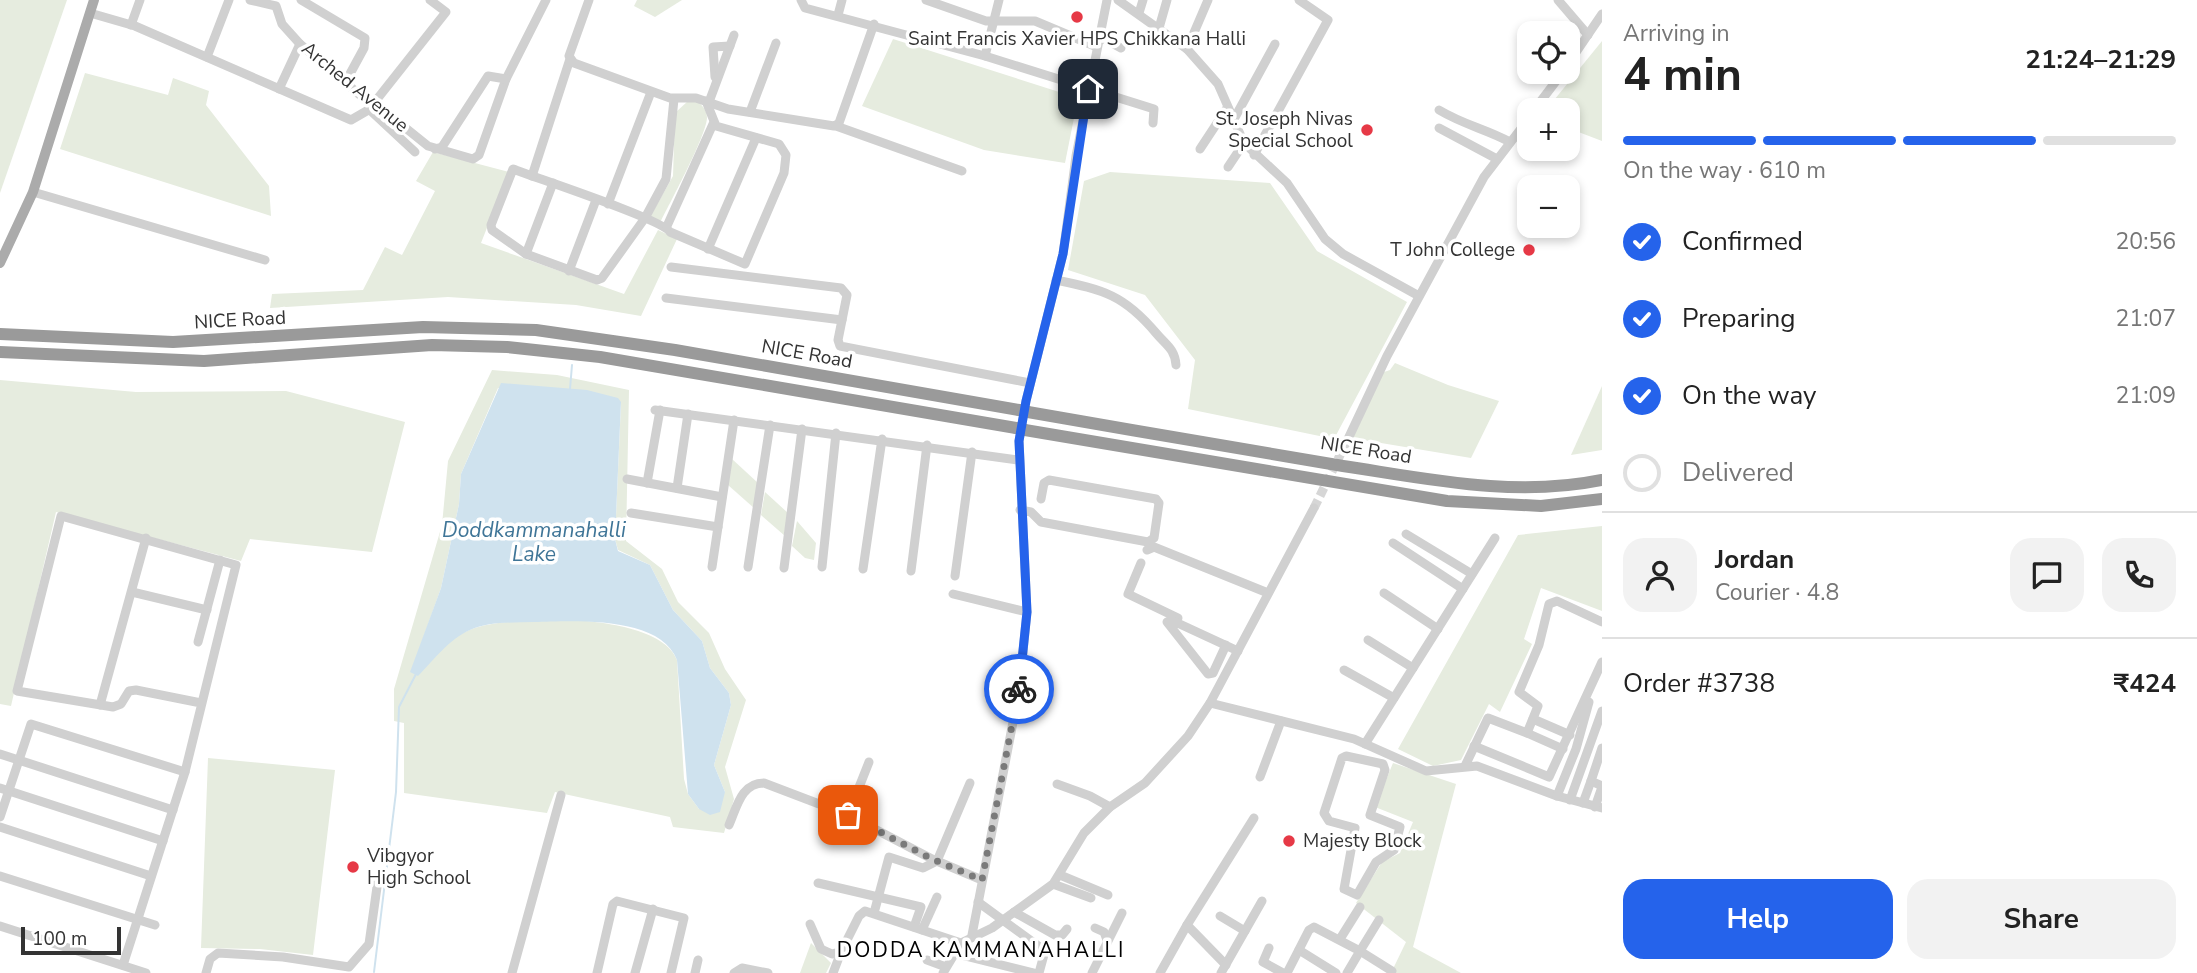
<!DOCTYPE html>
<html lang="en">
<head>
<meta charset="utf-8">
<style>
  :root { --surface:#fff; --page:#f2f2f2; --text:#222; --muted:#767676; --line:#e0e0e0; --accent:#2563eb }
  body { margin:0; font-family:"Nunito Sans",sans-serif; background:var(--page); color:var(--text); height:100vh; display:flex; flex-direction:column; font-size:26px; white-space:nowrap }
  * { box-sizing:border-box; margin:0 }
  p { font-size:23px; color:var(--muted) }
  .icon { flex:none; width:38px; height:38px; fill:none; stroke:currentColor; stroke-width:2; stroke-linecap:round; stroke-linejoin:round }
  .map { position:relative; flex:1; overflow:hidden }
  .details { display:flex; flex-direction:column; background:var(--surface); width:595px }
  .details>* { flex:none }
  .fabs { position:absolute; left:1517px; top:21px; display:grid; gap:14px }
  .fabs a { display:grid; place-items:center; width:63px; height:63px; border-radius:14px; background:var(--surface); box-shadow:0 4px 10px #0003; font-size:35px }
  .scale { position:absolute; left:21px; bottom:18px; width:100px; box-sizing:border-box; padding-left:7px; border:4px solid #333; border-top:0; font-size:19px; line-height:24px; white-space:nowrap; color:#333; -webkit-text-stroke:5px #fff; paint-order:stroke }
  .pin { position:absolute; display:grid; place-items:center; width:60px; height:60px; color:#fff; margin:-30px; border-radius:14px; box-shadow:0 4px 10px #0006 }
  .courier { position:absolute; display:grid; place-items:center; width:70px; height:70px; margin:-35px; border:5px solid #2563eb; border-radius:50%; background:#fff; color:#222; box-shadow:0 2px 9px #0007 }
  .head em { font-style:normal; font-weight:700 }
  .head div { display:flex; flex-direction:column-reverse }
  .head { display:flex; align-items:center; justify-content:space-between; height:119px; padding:0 21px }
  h1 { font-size:46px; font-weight:700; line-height:52px }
  .bar { display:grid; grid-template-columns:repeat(4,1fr); gap:10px 7px; align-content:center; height:84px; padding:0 21px }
  .bar i { height:9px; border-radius:5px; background:var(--line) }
  .bar .active { background:var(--accent) }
  .bar p { grid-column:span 4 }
  .line { display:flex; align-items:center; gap:18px; padding:0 21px; border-top:2px solid var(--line) }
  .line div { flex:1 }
  .round { display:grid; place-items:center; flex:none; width:74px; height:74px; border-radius:21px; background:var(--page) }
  ol { padding:0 21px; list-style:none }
  li { display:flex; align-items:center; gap:21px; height:77px }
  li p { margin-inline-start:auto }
  li .icon { padding:7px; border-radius:50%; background:var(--accent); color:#fff; stroke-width:4 }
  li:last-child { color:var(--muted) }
  li i { width:38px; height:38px; border:4px solid var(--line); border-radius:50% }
  .button { display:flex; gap:14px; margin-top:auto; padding:14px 21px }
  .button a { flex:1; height:80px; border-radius:21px; background:var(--accent); color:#fff; font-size:28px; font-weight:700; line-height:80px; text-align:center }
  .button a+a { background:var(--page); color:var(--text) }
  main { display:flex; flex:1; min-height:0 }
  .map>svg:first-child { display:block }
</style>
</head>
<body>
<main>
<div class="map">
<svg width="1602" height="973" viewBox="0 0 1602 973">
  <rect width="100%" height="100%" fill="#fff"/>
  <!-- green -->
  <g fill="#e6ecdf" fill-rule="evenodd">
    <path d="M0,0H67L0,193Z"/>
    <path d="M637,0H682L655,17L634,6Z"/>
    <path d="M893,39L1078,98L1065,163L984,150L862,106Z"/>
    <path d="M1602,41V141L1568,128V110H1546Z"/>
    <path d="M85,73L168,95L173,78L209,91L206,105L269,186L271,216L60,149Z"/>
    <path d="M695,100C701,104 707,109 707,118C706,136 671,201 661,221L650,217L673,176L675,113L688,101Z"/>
    <path d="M433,152L509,172L481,243L624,294L658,230L677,239L641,316L576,305L448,297L270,308L272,294L363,290L385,247L402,255L435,191L416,181Z"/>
    <path d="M1110,172L1270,183L1317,251L1407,302L1334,439L1188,409L1195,360L1145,295L1068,270L1084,181Z"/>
    <path d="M1395,363L1448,385L1499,401L1471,458L1351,438L1381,373L1390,370Z"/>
    <path d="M492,370L557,375L629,390L626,541L662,569L678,602L709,633L725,669L746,700L725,767L734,799L724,833L673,827L670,817L555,792L547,813L404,793V723L394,721V689L442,525L448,461ZM498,388L621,403L615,539L618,550L650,565L673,610L702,641L710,668L729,693L731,705L714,765L725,792L699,809L688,794L684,779L677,660C659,612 513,614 472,629C449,637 429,657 411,672L441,588L459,504L461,474Z"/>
    <path d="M0,380L136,392L286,391L405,422L372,552L250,539L241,561L56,512L11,706L0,704Z"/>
    <path d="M1602,386V450L1571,455Z"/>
    <path d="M732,459L758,483L754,508L728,485Z"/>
    <path d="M765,492L788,513L785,536L761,515Z"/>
    <path d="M797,521L816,543L814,560L805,558L792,546Z"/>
    <path d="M1602,526V611L1541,588L1524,639L1532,644L1500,712L1489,704L1461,760L1433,766L1398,749L1518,535Z"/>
    <path d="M208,758L335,770L313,955L260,949L201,948Z"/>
    <path d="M1393,763L1456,784L1413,947L1461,973H1391L1406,942L1356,903L1382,862L1400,853L1413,822L1375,807Z"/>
    <path d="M811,943L831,963L826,973H800Z"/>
  </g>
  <!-- water -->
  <path fill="#cfe2ee" d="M501,383L587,390L618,398L621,402L615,539L618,551L650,565L673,610L702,641L710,668L729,693L731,705L714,765L725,792L720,812L710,815L699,809L688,794L677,660C660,615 573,621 534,622C513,623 490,621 470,630C449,639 434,660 418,676L410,672L441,588L459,504L461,474Z"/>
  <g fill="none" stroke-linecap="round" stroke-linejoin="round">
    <!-- stream -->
    <g stroke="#cfe2ee" stroke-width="2">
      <path d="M570,389L572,365"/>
      <path d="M374,972L396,792L399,707L416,674"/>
    </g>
    <!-- minor-tunnel -->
    <path stroke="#d6d6d6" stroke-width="9" stroke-dasharray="9 4.5" stroke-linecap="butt" d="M1314,508L1348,439"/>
    <!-- minor -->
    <g stroke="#d0d0d0" stroke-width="9">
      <path d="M250,0L276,6L282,24L300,44L367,101L377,105L428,146L473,159L479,155L506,79L546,0"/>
      <path d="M301,0L365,38L364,48L345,83"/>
      <path d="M589,0L569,56L574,63L670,98H696L728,109L834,126L839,123L874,24"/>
      <path d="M801,0L805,8L985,56L1154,109L1153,123"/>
      <path d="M926,0L986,21H1035L1097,47"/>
      <path d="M1118,0L1187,49L1218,84L1244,143L1287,183L1325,239L1343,254L1419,296"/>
      <path d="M1558,0L1588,35"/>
      <path d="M90,13L135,26L351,120L370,109"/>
      <path d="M1139,13L1143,0"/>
      <path d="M838,15L842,0"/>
      <path d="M131,25L140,0"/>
      <path d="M1159,28L1167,0"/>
      <path d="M1099,36L1121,48"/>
      <path d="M1187,49L1208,0"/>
      <path d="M985,56L999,0"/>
      <path d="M207,57L229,0"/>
      <path d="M1568,64L1602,14"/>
      <path d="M715,77L713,47L730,46"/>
      <path d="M279,89L300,44"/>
      <path d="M674,99L666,179L645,218L602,278L597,280L526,254L492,230L491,225L513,169C536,178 662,219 670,232L745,264L784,173L786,155L779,144L716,126L706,101"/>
      <path d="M709,102L734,35"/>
      <path d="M374,103L446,12L430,0"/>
      <path d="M369,105L372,112L415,152"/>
      <path d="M1439,110C1464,125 1486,129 1510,142"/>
      <path d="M1534,110L1563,72"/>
      <path d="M750,112L776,43"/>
      <path d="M1233,121L1275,44"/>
      <path d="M836,126L962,171"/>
      <path d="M1439,128L1497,159"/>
      <path d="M435,149L442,147L488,76L506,79"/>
      <path d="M1200,149L1227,108"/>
      <path d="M1254,155L1328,20L1299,0"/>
      <path d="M1228,167L1244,143"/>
      <path d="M532,176L570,59"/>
      <path d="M33,192L265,260"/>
      <path d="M608,204L651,92"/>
      <path d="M667,226L713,124"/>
      <path d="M708,249L756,138"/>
      <path d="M526,254L553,183"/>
      <path d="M671,267L841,288L847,295L838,340L840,346L1030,383"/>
      <path d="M569,271L596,200"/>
      <path d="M1056,280C1104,290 1124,295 1156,333C1166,345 1175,349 1176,365"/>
      <path d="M666,298L842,320"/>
      <path d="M655,410L1018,460"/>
      <path d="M1348,439L1387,356L1484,177L1530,117"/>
      <path d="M627,479L722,497"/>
      <path d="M647,483L660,410"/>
      <path d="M677,488L688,414"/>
      <path d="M1020,510L1031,512L1041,522L1148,542L1154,538L1159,503L1156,499L1049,480L1044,483L1041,499"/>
      <path d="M631,513L718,527"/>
      <path d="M1406,534L1472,574"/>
      <path d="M1393,543L1463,589"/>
      <path d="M1147,550L1154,547L1268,593"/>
      <path d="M1141,563L1128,594L1178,618"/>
      <path d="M712,567L734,420"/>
      <path d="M748,567L770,425"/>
      <path d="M822,567L836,433"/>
      <path d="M784,568L802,429"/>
      <path d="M863,569L882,439"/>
      <path d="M911,571L927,445"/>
      <path d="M955,576L972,452"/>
      <path d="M132,592L207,610"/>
      <path d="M1384,593L1438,629"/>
      <path d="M953,594L1027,612"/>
      <path d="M1368,640L1413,668"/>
      <path d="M198,642L220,560"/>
      <path d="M1226,645L1213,673L1208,674L1167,622L1171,620L1238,651"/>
      <path d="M1344,670L1394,698"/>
      <path d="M1210,703L1354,739L1426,771L1477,766L1557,796L1602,808"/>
      <path d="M100,705L146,538"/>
      <path d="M1533,719L1570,735"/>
      <path d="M1527,733L1563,749"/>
      <path d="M1365,744L1495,538"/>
      <path d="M1474,746L1549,777L1602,662"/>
      <path d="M1602,748L1591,781L1602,786"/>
      <path d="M0,754L173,810"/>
      <path d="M1346,756L1383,764L1385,770L1370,815L1400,827L1394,850L1376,862L1357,895L1344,889L1355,828L1329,821L1324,813L1342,758Z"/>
      <path d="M1465,766L1488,718L1527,733L1538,706L1519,692L1539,645L1549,604L1557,601L1602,622"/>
      <path d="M1260,777L1281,721"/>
      <path d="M1057,784L1090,796L1110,807"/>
      <path d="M0,788L163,841"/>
      <path d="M1557,796L1576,749L1589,702"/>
      <path d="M1570,800L1602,711"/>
      <path d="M1583,803L1591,781"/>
      <path d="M1595,807L1602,787"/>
      <path d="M848,815L869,762"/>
      <path d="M0,817L31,724L185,772"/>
      <path d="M729,825C737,807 741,783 764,783L848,815L932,859L982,880"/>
      <path d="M0,827L151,876"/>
      <path d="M1060,875L1108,895"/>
      <path d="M0,876L155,925"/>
      <path d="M818,883L921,907L914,927"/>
      <path d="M1053,884L1091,898"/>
      <path d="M978,902L1045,951L1039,973"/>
      <path d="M1014,912L1055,935H1062L1067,929"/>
      <path d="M874,913L889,857L923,868L937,861L970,783"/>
      <path d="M1220,916L1245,931"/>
      <path d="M1379,920L1360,951L1392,971"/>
      <path d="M810,924L821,949L832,954L841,952L859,916L865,911L961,943"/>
      <path d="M0,926L146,973"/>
      <path d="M1095,928L1104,932L1107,940"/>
      <path d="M922,930L937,897"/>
      <path d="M972,935L1019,691L1027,612L1019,441L1026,401L1063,254L1076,156L1107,0"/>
      <path d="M1340,939L1360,907"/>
      <path d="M1269,948L1263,962L1283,973"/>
      <path d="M1299,950L1336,973"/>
      <path d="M953,953L1034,973"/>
      <path d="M927,960L946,967"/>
      <path d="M123,965L185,772L236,565L61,516L17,691L113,707L121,704L129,691L136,690L201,703"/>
      <path d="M1226,965L1187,925L1254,818"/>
      <path d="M206,973L210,959L218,953L283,957L349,967L369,944L378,880"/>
      <path d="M512,973L561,795"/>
      <path d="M597,973L613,904L617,901L684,918L671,973"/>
      <path d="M635,973L653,909"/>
      <path d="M695,973L698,960"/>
      <path d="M734,973L742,968L768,973"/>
      <path d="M833,973L841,952"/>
      <path d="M943,973L961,943L992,928L1053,884L1084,833L1110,807L1145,783L1188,736L1210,703L1314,508"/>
      <path d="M1092,973L1122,913"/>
      <path d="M1160,973L1187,925"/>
      <path d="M1221,973L1262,901"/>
      <path d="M1287,973L1309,930L1314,927L1360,951L1347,973"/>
    </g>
    <!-- major -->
    <path stroke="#ababab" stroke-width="10" d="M0,263L33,192L94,0"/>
    <!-- highway -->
    <g stroke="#9a9a9a" stroke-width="12">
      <path d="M0,334L173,342L423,327L536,330L675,350L1019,410"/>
      <path d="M0,352L204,361L432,345L507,347L600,357L1016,428"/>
      <path d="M1028,412C1133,430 1238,449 1343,466C1429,479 1515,498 1602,480"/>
      <path d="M1025,430L1447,501L1541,506L1602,499"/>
    </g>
    <!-- highway-bridge -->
    <g stroke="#9a9a9a" stroke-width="12">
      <path d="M1019,410L1028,412"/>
      <path d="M1016,428L1025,430"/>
    </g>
  </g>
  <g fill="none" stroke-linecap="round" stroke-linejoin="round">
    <!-- done -->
    <path stroke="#7a7a7a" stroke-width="7" stroke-dasharray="0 12.6" d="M848,815L932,859L982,880L1019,689"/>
    <!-- route -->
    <path stroke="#2563eb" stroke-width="9" d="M1019,689L1027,612L1019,441L1026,401L1063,254L1088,89"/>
  </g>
  <!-- markers -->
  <g fill="#e63946" stroke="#fff" stroke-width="2.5">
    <circle cx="1077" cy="17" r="7"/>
    <circle cx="1367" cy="130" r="7"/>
    <circle cx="1529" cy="250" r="7"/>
    <circle cx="1289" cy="841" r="7"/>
    <circle cx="353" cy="867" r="7"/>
  </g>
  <g text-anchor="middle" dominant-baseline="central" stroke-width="7" stroke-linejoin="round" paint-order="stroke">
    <!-- poi labels -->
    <g font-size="19" fill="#333" stroke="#fff" text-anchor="end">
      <text x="1077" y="39" text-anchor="middle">Saint Francis Xavier HPS Chikkana Halli</text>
      <text x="1353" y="119">St. Joseph Nivas<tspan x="1353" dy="22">Special School</tspan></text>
      <text x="1515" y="250">T John College</text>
      <text x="1303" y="841" text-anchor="start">Majesty Block</text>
      <text x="367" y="856" text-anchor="start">Vibgyor<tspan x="367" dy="22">High School</tspan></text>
    </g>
    <!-- street labels -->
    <g font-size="19" fill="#333" stroke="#fff">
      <text transform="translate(355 87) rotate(39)">Arched Avenue</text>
      <text transform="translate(240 320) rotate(-3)">NICE Road</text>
      <text transform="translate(807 354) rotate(10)">NICE Road</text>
      <text transform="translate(1366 450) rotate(9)">NICE Road</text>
    </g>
    <!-- water labels -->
    <g font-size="21" font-style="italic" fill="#3f7597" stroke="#fff">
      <text x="534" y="530">Doddkammanahalli<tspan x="534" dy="24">Lake</tspan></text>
    </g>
    <!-- neighbourhood labels -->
    <g font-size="21" letter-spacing="2" fill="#000" stroke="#fff">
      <text x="981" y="950">DODDA KAMMANAHALLI</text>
    </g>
  </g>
</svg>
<div class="fabs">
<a><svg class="icon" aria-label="locate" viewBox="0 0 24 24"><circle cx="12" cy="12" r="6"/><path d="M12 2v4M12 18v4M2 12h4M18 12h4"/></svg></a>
<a>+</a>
<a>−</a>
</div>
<div class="scale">100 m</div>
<div class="pin" style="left:848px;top:815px;background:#ea580c"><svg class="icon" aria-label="bag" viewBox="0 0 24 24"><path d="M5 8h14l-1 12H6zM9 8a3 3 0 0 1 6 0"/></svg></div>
<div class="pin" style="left:1088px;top:89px;background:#1f2937"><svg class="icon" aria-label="home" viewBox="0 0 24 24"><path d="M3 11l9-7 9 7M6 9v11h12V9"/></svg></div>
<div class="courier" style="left:1019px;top:689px"><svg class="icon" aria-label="bike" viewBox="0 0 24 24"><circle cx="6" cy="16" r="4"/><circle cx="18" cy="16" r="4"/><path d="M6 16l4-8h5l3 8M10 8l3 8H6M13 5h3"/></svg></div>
</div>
<section class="details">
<div class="head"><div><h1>4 min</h1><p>Arriving in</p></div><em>21:24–21:29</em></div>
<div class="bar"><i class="active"></i><i class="active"></i><i class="active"></i><i></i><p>On the way · 610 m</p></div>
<ol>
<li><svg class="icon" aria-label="check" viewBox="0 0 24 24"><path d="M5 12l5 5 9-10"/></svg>Confirmed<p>20:56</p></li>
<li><svg class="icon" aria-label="check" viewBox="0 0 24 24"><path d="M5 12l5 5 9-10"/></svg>Preparing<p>21:07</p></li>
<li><svg class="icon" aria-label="check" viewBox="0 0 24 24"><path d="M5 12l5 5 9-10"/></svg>On the way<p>21:09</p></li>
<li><i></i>Delivered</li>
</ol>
<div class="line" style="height:126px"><a class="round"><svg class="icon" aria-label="person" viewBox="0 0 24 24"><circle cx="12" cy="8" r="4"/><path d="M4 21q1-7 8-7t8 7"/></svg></a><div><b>Jordan</b><p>Courier · 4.8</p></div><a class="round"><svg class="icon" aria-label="chat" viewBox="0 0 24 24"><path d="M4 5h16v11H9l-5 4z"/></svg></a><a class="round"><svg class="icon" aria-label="phone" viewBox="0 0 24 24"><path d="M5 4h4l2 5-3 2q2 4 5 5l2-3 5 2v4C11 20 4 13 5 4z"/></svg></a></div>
<div class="line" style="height:91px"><div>Order #3738</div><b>₹424</b></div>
<div class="button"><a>Help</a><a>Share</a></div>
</section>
</main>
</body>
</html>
